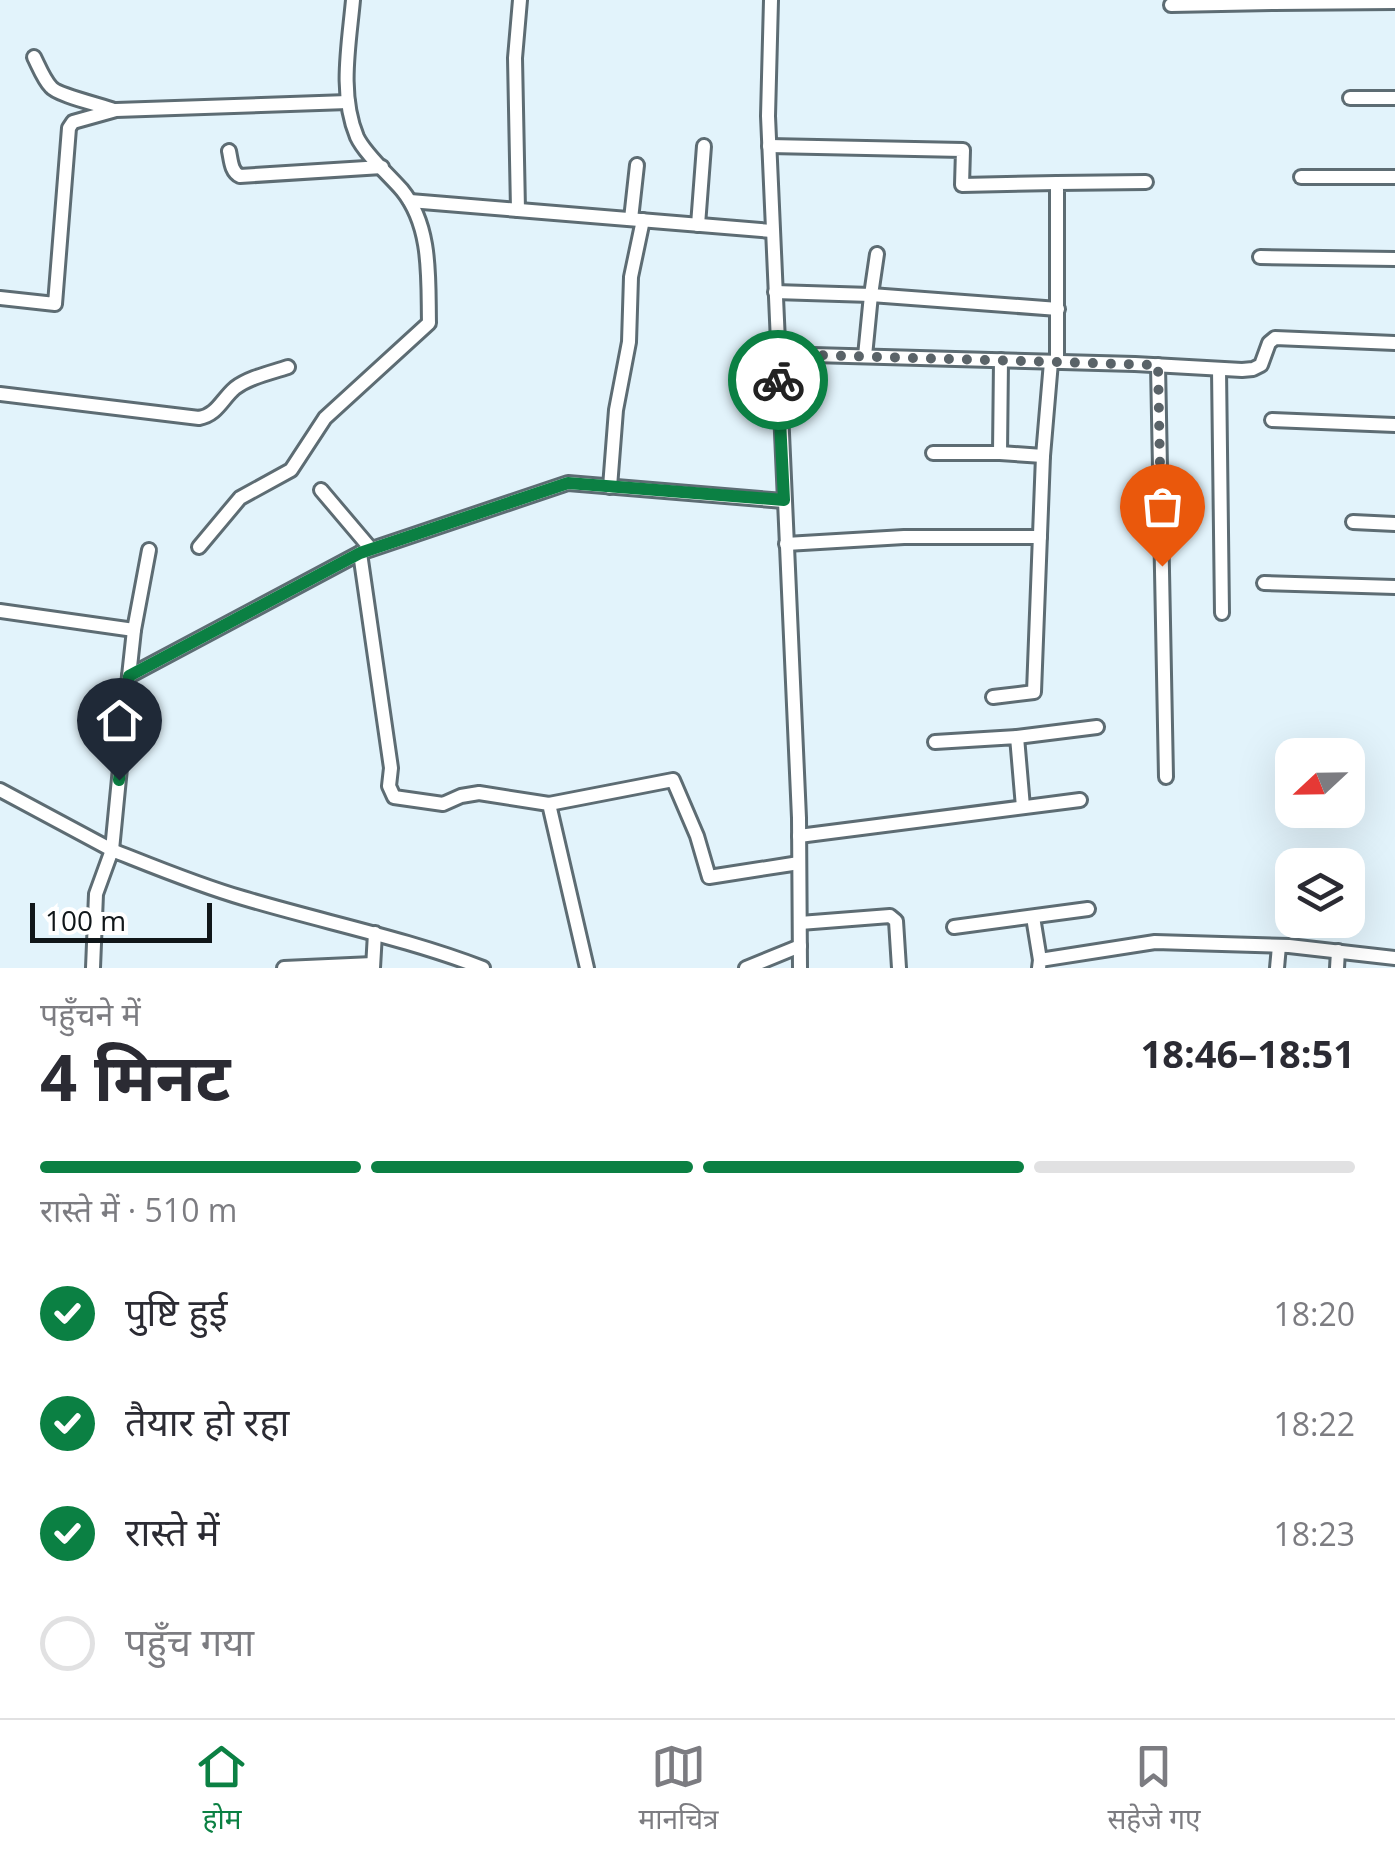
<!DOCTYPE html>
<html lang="hi">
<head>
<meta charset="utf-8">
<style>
  :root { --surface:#fff; --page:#f7f7f7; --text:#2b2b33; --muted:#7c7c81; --line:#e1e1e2; --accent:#0b8043 }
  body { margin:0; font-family:"Open Sans","Noto Sans Devanagari",sans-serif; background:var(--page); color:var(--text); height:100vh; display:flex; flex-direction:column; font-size:38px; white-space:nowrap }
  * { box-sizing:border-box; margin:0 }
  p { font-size:32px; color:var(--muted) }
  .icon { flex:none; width:55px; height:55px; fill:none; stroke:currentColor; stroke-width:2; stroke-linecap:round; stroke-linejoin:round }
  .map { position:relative; height:968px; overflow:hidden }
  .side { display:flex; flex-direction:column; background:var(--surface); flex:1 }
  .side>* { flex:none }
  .needle { width:65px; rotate:248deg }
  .fabs { position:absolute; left:1275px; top:738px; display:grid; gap:20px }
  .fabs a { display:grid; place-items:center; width:90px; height:90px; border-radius:20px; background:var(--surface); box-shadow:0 10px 40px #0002; font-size:50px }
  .scale { position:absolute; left:30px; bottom:25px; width:182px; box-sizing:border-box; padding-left:10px; border:5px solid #101619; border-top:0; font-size:28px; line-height:35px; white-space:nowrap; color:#101619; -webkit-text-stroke:8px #fff; paint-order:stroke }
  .pin { position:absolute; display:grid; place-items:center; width:85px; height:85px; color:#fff; margin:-102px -42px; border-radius:50% 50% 50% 0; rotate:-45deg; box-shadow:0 0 10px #0007 }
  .pin .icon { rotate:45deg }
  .courier { position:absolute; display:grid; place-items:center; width:100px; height:100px; margin:-50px; border:8px solid #0b8043; border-radius:50%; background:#fff; color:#222; box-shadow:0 2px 12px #0007 }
  .headline em { font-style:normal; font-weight:700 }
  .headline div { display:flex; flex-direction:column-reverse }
  .headline { display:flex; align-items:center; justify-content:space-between; height:170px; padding:0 40px }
  h1 { font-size:65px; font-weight:700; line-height:75px }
  .bar { display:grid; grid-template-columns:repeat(4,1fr); gap:15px 10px; align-content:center; height:120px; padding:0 40px }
  .bar i { height:12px; border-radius:8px; background:var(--line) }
  .bar .current { background:var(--accent) }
  .bar p { grid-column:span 4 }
  ol { padding:0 40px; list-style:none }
  li { display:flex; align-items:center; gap:30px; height:110px }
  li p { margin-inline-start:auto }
  li .icon { padding:10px; border-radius:50%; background:var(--accent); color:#fff; stroke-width:4 }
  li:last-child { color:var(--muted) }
  li i { width:55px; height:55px; border:5px solid var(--line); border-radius:50% }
  .tabs { display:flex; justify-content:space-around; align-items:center; height:140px; border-top:2px solid var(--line); background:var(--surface); font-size:28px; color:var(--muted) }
  .tabs a { display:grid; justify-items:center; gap:5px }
  .tabs .current { color:var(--accent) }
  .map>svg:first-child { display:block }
</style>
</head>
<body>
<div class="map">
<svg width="1395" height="968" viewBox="0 0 1395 968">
  <rect width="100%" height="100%" fill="#e2f3fb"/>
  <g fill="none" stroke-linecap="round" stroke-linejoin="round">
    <defs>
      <g id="minor">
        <path d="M771,0L768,116L799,818L800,968"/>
        <path d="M1273,0L1274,3L1395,2"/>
        <path d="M1171,5L1274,3"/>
        <path d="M34,57C39,67 44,80 51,87C57,95 101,105 114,110"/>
        <path d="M1350,98H1395"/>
        <path d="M769,146L963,150L962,185L1057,183"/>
        <path d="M229,151C231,160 231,172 240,176L382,167"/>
        <path d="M1301,177H1395"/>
        <path d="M410,201L772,231"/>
        <path d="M518,210L515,58L520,0"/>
        <path d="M631,219L637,165"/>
        <path d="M698,225L704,146"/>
        <path d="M1260,257L1395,259"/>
        <path d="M775,292L871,295L877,254"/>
        <path d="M0,298L55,304L69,128L73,122L116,110L348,102"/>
        <path d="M777,354L1135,364L1242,370L1253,369L1261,365L1269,343L1275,338L1395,343"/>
        <path d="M865,356L871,295L1058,309"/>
        <path d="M1057,362V183L1146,182"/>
        <path d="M1158,365L1166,777"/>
        <path d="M1219,369L1222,613"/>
        <path d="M0,394L199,418C217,415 222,399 235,388C250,377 270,373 288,367"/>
        <path d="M1272,420L1395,425"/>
        <path d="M933,453H1000L1043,456"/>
        <path d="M1000,453L1001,360"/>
        <path d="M610,487L616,410L629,342L631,277L643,220"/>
        <path d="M321,490L371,549"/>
        <path d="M1353,522L1395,524"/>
        <path d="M786,544L904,537H1040"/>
        <path d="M199,547L240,498L291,470L325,418L429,323C428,278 432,227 402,190C389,175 365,154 357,137C339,94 349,45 353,0"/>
        <path d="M360,553L391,768L389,786L394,797L443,804L461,796L479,793L549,804L587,968"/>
        <path d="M1264,583L1395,587"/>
        <path d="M0,611L134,630"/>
        <path d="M129,676L134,630L149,550"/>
        <path d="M993,697L1034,692L1043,456L1051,362"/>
        <path d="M1017,737L1097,727"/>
        <path d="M935,742L1017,737L1023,807"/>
        <path d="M0,790L112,850L129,676L360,553L568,483L784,501"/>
        <path d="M549,804L673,780L697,836L709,877L799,863"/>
        <path d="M799,836L1080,800"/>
        <path d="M1033,917L1040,960"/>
        <path d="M800,923L890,916L896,921L899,968"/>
        <path d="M954,927L1088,909"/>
        <path d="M93,968L96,894L112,850C155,867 198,885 243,898C323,922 405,938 483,968"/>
        <path d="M284,968L373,964"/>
        <path d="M373,968L375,933"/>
        <path d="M746,968L800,946"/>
        <path d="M1039,968L1040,960L1155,942L1289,946L1395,958"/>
        <path d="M1277,968L1279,946"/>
        <path d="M1337,968L1338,951"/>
      </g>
    </defs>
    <!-- minor casing -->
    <use href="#minor" stroke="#5d6c73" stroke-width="18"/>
    <!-- minor -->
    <use href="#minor" stroke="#fff" stroke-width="12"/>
  </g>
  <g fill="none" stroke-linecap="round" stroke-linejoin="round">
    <!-- done -->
    <path stroke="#5a6368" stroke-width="10" stroke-dasharray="0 18" d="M778,380L777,354L1158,365L1162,566"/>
    <!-- route -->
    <path stroke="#0b8043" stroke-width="12" d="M119,780L129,676L360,553L568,483L784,500L778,380"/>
  </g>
</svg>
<div class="fabs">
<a><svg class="needle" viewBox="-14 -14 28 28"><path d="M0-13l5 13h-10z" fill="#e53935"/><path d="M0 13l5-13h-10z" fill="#7c7c81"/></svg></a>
<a><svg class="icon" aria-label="layers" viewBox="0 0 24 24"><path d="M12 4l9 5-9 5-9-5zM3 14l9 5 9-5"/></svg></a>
</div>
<div class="scale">100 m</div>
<div class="pin" style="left:1162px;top:566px;background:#ea580c"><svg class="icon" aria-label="bag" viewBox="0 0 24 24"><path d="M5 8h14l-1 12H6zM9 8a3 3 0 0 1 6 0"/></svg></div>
<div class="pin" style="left:119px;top:780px;background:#1f2937"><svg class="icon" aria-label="home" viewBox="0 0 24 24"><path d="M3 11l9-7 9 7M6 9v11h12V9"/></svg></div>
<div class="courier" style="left:778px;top:380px"><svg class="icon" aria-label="bike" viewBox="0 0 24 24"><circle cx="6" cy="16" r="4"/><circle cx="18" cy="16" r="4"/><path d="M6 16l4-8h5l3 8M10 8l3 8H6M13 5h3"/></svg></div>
</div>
<section class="side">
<div class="headline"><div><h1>4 मिनट</h1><p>पहुँचने में</p></div><em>18:46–18:51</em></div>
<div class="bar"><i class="current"></i><i class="current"></i><i class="current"></i><i></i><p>रास्ते में · 510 m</p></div>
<ol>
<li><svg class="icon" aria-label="check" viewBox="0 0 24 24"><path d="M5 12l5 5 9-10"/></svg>पुष्टि हुई<p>18:20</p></li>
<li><svg class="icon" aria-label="check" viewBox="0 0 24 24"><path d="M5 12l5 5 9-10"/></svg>तैयार हो रहा<p>18:22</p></li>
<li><svg class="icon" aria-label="check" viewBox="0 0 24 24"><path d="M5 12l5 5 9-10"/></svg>रास्ते में<p>18:23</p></li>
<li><i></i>पहुँच गया</li>
</ol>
</section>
<nav class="tabs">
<a class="current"><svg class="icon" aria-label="home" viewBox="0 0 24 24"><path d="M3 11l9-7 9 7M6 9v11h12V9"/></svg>होम</a>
<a><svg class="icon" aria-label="map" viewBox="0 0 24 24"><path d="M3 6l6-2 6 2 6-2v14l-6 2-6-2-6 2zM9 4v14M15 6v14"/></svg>मानचित्र</a>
<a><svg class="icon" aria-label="saved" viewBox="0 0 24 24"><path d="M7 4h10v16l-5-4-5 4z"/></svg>सहेजे गए</a>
</nav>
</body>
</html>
